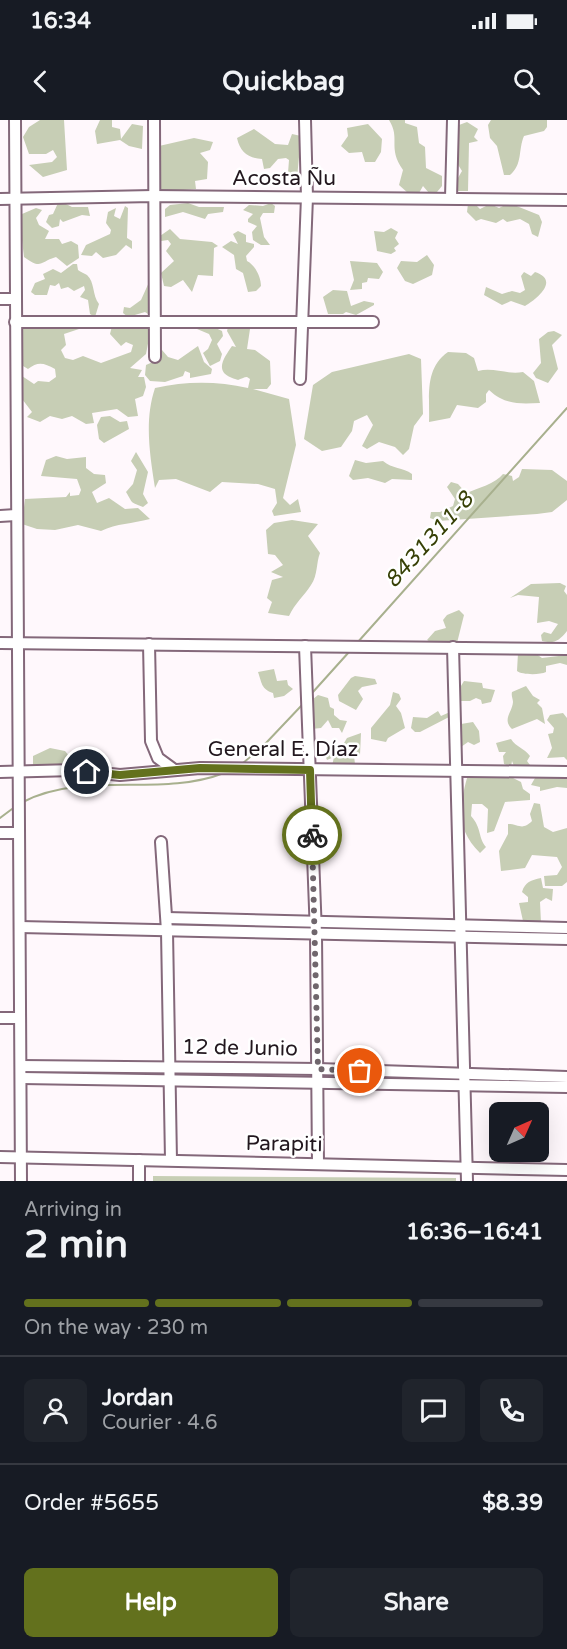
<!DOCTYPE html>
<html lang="en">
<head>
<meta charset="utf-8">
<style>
  :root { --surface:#171b24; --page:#20242c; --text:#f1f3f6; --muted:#9ea1a6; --line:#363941; --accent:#63711d }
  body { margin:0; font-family:"Varela Round",sans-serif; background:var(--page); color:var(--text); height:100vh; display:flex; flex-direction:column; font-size:22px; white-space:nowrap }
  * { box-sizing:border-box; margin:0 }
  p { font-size:20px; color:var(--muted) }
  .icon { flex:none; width:33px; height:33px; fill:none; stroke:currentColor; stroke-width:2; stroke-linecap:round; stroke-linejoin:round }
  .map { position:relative; height:1061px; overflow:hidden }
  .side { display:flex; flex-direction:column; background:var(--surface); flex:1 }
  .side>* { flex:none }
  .needle { width:39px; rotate:45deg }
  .tools { position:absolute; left:489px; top:982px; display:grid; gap:12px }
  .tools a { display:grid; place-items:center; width:60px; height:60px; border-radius:9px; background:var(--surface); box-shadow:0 6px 24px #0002; font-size:30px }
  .pin { position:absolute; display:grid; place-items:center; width:51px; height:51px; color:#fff; margin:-26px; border:3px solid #fff; border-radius:50%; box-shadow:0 2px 6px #0007 }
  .courier { position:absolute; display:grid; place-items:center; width:60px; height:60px; margin:-30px; border:4px solid #63711d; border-radius:50%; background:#fff; color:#222; box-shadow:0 2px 8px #0007 }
  .overview em { font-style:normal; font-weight:700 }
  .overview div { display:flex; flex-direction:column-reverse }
  .overview { display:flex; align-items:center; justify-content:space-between; height:102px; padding:0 24px }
  h1 { font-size:39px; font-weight:700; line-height:45px }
  .bar { display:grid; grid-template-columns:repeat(4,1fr); gap:9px 6px; align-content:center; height:72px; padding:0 24px }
  .bar i { height:8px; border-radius:4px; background:var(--line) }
  .bar .current { background:var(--accent) }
  .bar p { grid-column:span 4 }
  .line { display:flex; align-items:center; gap:15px; padding:0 24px; border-top:2px solid var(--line) }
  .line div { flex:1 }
  .round { display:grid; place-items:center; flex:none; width:63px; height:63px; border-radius:9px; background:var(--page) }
  .button { display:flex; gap:12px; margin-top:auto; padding:12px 24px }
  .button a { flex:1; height:69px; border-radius:9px; background:var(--accent); color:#fff; font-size:24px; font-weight:700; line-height:69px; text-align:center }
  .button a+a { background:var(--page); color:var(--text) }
  .status { display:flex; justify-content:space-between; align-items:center; height:42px; padding:0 30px; background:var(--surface); direction:ltr }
  .status svg { height:16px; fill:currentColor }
  header { display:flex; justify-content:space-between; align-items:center; height:78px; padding:0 24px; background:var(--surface); font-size:27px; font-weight:700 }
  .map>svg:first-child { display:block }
</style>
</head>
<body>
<div class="status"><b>16:34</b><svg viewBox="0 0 49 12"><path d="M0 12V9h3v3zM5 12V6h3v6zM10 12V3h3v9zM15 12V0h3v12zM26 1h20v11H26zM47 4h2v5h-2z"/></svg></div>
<header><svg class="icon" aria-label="back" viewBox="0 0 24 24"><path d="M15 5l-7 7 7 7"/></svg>Quickbag<svg class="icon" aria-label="search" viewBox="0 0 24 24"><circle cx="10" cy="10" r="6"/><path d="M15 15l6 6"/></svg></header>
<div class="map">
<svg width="567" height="1061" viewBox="0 0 567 1061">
  <rect width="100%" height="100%" fill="#fff8fc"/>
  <!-- green -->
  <g fill="#c7ceb5">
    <path d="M40,0H64L67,50L43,57L29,45L52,42L57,37L53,30L46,34H29L23,17L29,7Z"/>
    <path d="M100,0H112V7L120,9L121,19L132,4L143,6L142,29L129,26L120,20L97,24L95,11Z"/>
    <path d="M389,0H405V3L417,7L419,23L425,27L426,48L442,56V66L437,72L429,73L423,66L419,73H408L399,65L403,50C387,27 401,19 389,0Z"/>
    <path d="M491,0H547V7L544,11L524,16C518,30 523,44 510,55H504L497,26L490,18L488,5Z"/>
    <path d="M467,2L478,9L474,17L478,21L469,23L468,71H456L455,63L462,51L457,43L455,22L459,16V5Z"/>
    <path d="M368,4L382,19L381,32L375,42H365L362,32L349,33L341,26L348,16L347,8Z"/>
    <path d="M254,9L275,24L288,25L292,14L301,16L297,58H292L288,53L289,40L286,38L278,39L270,48L264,49L262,39C248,38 240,32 237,18Z"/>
    <path d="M194,18L213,22L210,30L200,33L208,42L207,59L195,61L196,69L157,72L159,26Z"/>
    <path d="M62,82L72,87H88L90,96L82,95L63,102L60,99L59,106L52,108L46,102L49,95L53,94L58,83Z"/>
    <path d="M188,83L199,87H224L223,92L208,94L205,99L183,92L165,97V89L170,85Z"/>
    <path d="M271,83L275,86L274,93H263L260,98L264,117L270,125H261L253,120L252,112L257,106L248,102V99L253,94L243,90L249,85L263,86Z"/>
    <path d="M509,83L539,95L542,102L538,117L532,114L529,104L520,99L507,102L503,99L496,103L481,99L476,101L467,92L468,84H475L480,89L490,84L499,88Z"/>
    <path d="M125,86L128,88L127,118L132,121V129L126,125L116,135L103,138L96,132L92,136L81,135L86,125L110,114L111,110L106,103L108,92L116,88L114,96L120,99Z"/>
    <path d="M36,88L42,90L36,98L39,105L49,111L45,119H59L62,124L71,121L78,125L79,138L67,146L56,137C39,142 42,150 24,137L21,112L22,94Z"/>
    <path d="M391,108L398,112L395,118L399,124L394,128L396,131L391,134L377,131L374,111L384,112Z"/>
    <path d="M170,109L180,119L212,122L218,126L214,128L213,156L198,155L192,172L183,160L171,167L164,166L161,153L174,141L166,131L171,124L168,120L161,121L160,116Z"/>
    <path d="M238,111L246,115V122L254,124V127L246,136L247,141C255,145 261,157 261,166L256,171L248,172L243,153L236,149L234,135L222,127L231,121L238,124L233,114Z"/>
    <path d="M427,135L434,145L432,155L413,164L405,161L397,148L401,141L417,142Z"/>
    <path d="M350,141L377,143L383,152L379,159L368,158L367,162L362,163V169L350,170L354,160Z"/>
    <path d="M73,144H77L78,150C80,152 84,153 87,155C95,162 92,175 99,184L95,197L90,194L88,180L80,177L85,170L84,166L74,171L68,167L61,169L59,163L55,166L50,165L47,175H35L31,172L35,163L45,159L43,154L53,149L61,153Z"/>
    <path d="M524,152L531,156L535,152C560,160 537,179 525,186L511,181L502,185L484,175L486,167L502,174L512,171L520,173L525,170L521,156Z"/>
    <path d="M150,160L152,174L149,176L148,194L145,192L128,197L123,193L124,187L130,188L141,180Z"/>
    <path d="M333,170L347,171L351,186L364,181L374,183V185L356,195L346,192L343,194H328L323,177Z"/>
    <path d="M205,203L222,211L223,216L217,224L222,234L220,241L210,246L203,233L208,229L212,220L209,214L197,209Z"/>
    <path d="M43,205H76L79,209L64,214L66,225L61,230L65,238L73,240L83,236L101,243L131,232L133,225L126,222L121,226L110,214L112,206L151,208L146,234L130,248L142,250L138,257H144L146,267L143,276L135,279L138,296L128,297L117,289L92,293L94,303L86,304L72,296L62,299L50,296L40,302L27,297L32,292L19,275V258L22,256L34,264L38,261L49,262L56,257L55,249C44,243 38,241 28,249L23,246L21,210L27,206L40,209Z"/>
    <path d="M236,205L250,209L247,229L255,230L270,241L271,264L267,269H253L289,279L296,325L283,378L290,385L298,379L301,392L274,396L272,391L277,383L275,369L258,364L222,362L210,372L176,359L159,360L155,368C150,335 144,301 155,268C186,261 217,261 248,268L250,259L247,257C244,257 241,259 238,260C238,260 229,257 228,256C215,249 226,235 232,226L236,227L227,211L228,207Z"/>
    <path d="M554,211L562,215L552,225L558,249L548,263L536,258L533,253L541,243L539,219L548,212Z"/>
    <path d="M198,226L204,242L212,249L211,254L190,258V253L185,251L183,256L165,262L150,261L145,255L146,245L155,241L162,230L168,237L178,240Z"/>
    <path d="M448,232L466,233L474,238L478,251C494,247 507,255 523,252L534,261L540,283C520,284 505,285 489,270L486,274V282L478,288L457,285L450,298L429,302C430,276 424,249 448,232Z"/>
    <path d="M409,234L421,239L423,294L414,306L409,329L403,335L395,327L379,322L367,329L362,326L373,305L367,295L354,301L352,311L341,327L322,331L304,319L313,265L332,252Z"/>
    <path d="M110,296L120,302L127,301L129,309L104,323L99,319L97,305L101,297Z"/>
    <path d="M136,332L148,352L143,374L148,383L143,387C129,381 134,385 126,372L133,364L137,350L131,341Z"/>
    <path d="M56,336L67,339L86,337V348L94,354L105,355L106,363L92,372L97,383L109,378L125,389L138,388L150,399C132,404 117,403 101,411L78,405L55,410L37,409L22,404L25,379L66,377L70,372V376L79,375L81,370L77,359L41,356L46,340Z"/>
    <path d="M355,340L366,343L383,341C392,349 403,347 412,354V360L392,359L385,363L368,358L353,360L349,356Z"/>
    <path d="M522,349L552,350L567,361V380L552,392L537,394L438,401L430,398L431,392H440L453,386L455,379L447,367L451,362L458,364L466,373C477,369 496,363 503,354L512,356L513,361L519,357Z"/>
    <path d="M292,400L318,404L308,416L320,433C316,443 318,455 311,465C304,476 295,483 289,496L268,493L272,482L267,478L272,460L283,457L271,452L283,445L275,435L268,434L266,410L274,403Z"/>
    <path d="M560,463L566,466L564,471L567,475V511C559,521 554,524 542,521L541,515L544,512L551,514L558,504L549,501L537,503L539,477L518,475L510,478L531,464Z"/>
    <path d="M459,490L464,495L457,523L434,524L427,520L435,511L446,508L443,500L447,495Z"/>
    <path d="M532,531L542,538L567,535V545L560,543L546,546V552C540,555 522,555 517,551L518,533Z"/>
    <path d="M274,549L277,561L287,560L288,565L293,569L284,576L274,578L273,573C261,569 262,563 258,552Z"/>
    <path d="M355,556L375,559L377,564L362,567L358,571L363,579L356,590L339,581L338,575L351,558Z"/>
    <path d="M464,561L482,563L483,568L495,570L491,582L482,584L481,580L476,578L470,581H460L456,574Z"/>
    <path d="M526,566L533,576L540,580L537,583L542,588L545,604L537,599L512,609C502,599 512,593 513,582C513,579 511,576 512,572Z"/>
    <path d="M393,572L399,574L401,579L396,586L401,593L405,608L388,618L386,622L371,619V608L390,585Z"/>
    <path d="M318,575L328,578L330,587L334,589V595L340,600L347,601L342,613L339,608H332L328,600L321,608L311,609L314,591L312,580Z"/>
    <path d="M438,591L441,596L450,592L451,596L420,612H415L411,608L413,597L427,598Z"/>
    <path d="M563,593L567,598V640L564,637L547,638L552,628L548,614L553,613L554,608L547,600L550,595Z"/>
    <path d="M473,602L479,611L480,622L474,625L468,622L461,627V604Z"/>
    <path d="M361,613L360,635L354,636L355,644L348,647L332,646L334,637L327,640L325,635L328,630L341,628L347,618Z"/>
    <path d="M511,619C516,627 524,628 530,636L527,641L530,645L514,646L512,641L511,647L504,644L503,636L506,632H499L496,623Z"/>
    <path d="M50,628L65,631L74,642L99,645L98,650L33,647V636Z"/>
    <path d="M561,653L567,656V668L557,667L540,671V667L531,665L535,658Z"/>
    <path d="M484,655L513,658L521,662L523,669L530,674V680L505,682L494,711L487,713L488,689L482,684H472L471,696C482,708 478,718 486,727L480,733C456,709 459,688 467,658Z"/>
    <path d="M534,683L540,684L544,707L553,712L567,708V762L562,766H545L544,756L557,755L562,747L557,737L532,735L525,748L501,751L499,731L508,714V704C519,704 522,711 532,701L530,694Z"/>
    <path d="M541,758L543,768L553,769L552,781L546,778L540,782L541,803L523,801L519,783L528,782V777L522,772C525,762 531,760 541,758Z"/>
    <path d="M153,1056L456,1058V1061H153Z"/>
  </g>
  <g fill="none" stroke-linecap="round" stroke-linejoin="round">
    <!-- stream -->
    <g stroke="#a8b08e" stroke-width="2">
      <path d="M357,523L567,288"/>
      <path d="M313,572L349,532"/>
      <path d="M242,644L266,623L302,585"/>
      <path d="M23,682C85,650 160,678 224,653"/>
      <path d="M0,698L12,689"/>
    </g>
    <defs>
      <g id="minor">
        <path d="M15,0L21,1061"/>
        <path d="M154,0L155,237"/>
        <path d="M451,78L453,0"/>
        <path d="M0,79L153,76L567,80"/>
        <path d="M0,179H15"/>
        <path d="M15,202H373"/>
        <path d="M300,259L307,77L305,0"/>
        <path d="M0,396L16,395"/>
        <path d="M0,523L567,529"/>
        <path d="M149,524L151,621L158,638L173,649"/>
        <path d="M305,526L316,814L318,1044"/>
        <path d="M453,527L467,1061"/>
        <path d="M0,652L74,650L120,655L200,648L567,652"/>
        <path d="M0,713H19"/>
        <path d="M161,722L167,811L171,1040"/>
        <path d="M167,798L567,808"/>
        <path d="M20,807L567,819"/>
        <path d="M0,898H20"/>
        <path d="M21,946L318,949L567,957"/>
        <path d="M22,958L567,967"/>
        <path d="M0,1037L567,1050"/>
        <path d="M139,1040V1061"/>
      </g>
    </defs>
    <!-- minor casing -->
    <use href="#minor" stroke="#84687a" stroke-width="14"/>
    <!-- minor -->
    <use href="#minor" stroke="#fff" stroke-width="10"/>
  </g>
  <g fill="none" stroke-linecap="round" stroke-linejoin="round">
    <!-- done -->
    <path stroke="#6f666c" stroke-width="6" stroke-dasharray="0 10.8" d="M312,715L318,949L360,951"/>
    <!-- route -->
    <path stroke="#63711d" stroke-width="8" d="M87,652L120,655L200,648L310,650L312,715"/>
  </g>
  <g text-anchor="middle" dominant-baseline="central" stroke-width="5" stroke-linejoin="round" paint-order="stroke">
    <!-- street labels -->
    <g font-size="21" fill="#22171e" stroke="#fff">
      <text x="284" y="58">Acosta Ñu</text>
      <text x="283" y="629">General E. Díaz</text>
      <text transform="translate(240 928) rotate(1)">12 de Junio</text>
      <text transform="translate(284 1024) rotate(1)">Parapiti</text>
    </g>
    <!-- water labels -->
    <g font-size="22" font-style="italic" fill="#374006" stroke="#fff">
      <text transform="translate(429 420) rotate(-48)">8431311-8</text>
    </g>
  </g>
</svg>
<div class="tools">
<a><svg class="needle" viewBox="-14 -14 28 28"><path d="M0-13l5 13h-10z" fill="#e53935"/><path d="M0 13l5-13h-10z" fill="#9ea1a6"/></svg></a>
</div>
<div class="pin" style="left:360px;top:951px;background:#ea580c"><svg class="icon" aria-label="bag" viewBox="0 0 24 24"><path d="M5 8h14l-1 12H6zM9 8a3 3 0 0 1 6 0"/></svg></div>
<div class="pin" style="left:87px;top:652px;background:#1f2937"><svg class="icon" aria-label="home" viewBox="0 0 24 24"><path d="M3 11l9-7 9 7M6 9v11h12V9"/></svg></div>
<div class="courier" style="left:312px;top:715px"><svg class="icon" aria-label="bike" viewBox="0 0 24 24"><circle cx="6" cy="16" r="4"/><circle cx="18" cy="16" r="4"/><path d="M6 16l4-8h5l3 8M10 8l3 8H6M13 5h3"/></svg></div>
</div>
<section class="side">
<div class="overview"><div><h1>2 min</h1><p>Arriving in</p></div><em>16:36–16:41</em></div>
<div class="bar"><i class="current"></i><i class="current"></i><i class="current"></i><i></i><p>On the way · 230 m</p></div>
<div class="line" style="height:108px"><a class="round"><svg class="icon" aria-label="person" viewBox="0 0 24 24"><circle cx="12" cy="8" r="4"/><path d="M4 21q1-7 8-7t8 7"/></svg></a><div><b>Jordan</b><p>Courier · 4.6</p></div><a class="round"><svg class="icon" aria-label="chat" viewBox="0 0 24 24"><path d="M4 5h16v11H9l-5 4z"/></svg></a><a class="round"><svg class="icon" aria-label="phone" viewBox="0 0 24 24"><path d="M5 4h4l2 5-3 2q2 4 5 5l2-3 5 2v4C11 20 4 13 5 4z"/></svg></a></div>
<div class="line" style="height:78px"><div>Order #5655</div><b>$8.39</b></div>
<div class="button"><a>Help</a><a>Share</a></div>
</section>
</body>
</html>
